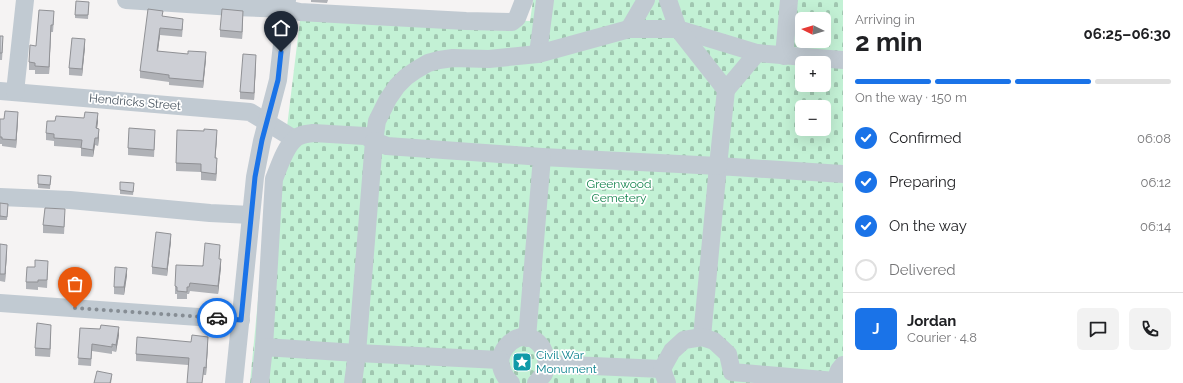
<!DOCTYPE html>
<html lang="en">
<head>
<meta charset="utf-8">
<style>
  :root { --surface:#fff; --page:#f2f2f2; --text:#202124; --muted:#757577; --line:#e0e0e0; --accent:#1a73e8 }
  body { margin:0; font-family:Raleway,sans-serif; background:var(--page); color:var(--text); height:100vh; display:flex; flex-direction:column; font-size:15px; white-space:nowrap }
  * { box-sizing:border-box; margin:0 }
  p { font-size:13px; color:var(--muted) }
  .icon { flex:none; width:22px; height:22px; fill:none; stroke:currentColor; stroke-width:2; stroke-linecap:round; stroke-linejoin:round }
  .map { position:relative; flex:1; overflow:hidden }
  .side { display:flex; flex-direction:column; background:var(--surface); width:340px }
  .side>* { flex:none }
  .needle { width:26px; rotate:275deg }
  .buttons { position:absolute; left:795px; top:12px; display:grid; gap:8px }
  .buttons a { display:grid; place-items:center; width:36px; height:36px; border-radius:6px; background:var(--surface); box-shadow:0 4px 16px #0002; font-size:20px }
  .pin { position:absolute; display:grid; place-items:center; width:34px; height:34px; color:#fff; margin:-41px -17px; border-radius:50% 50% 50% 0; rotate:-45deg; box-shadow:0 0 4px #0007 }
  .pin .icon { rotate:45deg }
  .courier { position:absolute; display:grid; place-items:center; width:40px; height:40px; margin:-20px; border:3px solid #1a73e8; border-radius:50%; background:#fff; color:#222; box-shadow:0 1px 5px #0007 }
  .headline em { font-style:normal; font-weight:700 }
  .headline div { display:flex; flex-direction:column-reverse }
  .headline { display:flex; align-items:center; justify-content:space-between; height:68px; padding:0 12px }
  h1 { font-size:26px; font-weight:700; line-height:30px }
  .bar { display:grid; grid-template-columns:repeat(4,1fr); gap:6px 4px; align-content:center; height:48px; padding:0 12px }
  .bar i { height:5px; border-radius:3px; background:var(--line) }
  .bar .on { background:var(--accent) }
  .bar p { grid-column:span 4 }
  .line { display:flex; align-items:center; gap:10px; padding:0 12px; border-top:1px solid var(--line) }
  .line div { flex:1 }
  .round { display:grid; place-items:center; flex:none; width:42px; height:42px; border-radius:6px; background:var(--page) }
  ol { padding:0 12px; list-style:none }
  li { display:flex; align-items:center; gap:12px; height:44px }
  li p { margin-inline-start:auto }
  li .icon { padding:4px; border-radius:50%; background:var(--accent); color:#fff; stroke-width:4 }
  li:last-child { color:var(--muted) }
  li i { width:22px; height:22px; border:2px solid var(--line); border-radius:50% }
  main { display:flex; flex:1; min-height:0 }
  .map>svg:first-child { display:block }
</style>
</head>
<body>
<main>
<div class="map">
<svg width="843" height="383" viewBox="0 0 843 383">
  <defs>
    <pattern id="cemetery-stones" width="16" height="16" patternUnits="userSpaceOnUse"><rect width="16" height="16" fill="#c3f1d5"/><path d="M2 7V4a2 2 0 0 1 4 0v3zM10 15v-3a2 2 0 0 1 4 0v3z" fill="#a0c6b0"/></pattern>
  </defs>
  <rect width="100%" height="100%" fill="#f5f3f3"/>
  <!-- cemetery -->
  <path fill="url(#cemetery-stones)" fill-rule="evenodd" d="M533,0H843V383H250L270,175L286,135L301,12L530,21ZM802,19H824V41H802ZM802,63H824V85H802ZM802,107H824V129H802Z"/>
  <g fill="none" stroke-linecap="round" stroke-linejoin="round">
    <!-- minor -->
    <g stroke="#c1cad2" stroke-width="18">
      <path d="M126,0L233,7L286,9L300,12L335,14L466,21L512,22L517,18L524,0"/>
      <path d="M668,0L678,29L757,53"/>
      <path d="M629,29L646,0"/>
      <path d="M538,54L545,0"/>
      <path d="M784,56L789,0"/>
      <path d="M726,90L757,53L843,60"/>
      <path d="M0,91L250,112L294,139"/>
      <path d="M15,92L25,0"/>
      <path d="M0,197L70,200L210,213L251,215"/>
      <path d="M0,303L241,320"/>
      <path d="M702,337L718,166L843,174"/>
      <path d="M264,347L274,179C279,167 285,147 295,139C300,134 307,134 313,133L365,136L374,141L377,121L388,99L397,86L406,77L416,70L428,63L439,60L453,58L489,59L538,54L629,29H678L726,90L718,166L542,157"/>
      <path d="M500,360C504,340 527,327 541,346C545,351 546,358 547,364"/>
      <path d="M234,383L255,177L262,141L278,80L287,0"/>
      <path d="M260,383L264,347L357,353L353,383"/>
      <path d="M511,383C504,377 501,370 500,360L357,353L374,141L387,146L542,157L527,338"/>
      <path d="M536,383L544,374L547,364L662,369"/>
      <path d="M667,383L662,369L672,351L684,340L702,337L714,341L728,354L732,372L835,381L839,370L843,365"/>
    </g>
  </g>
  <!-- wall -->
  <g fill="#b0b2b7">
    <path d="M311,0H328L327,3L311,2Z"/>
    <path d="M89,2L88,19L75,18V15Z"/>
    <path d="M163,16L183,26L182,37L160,35L158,51L206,59L203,88L169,85V82L140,78V71Z"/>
    <path d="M243,18L242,39L220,37V30Z"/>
    <path d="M54,19L53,32H51L49,74H35V70H29V62L36,46Z"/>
    <path d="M0,36L3,43L2,60H0Z"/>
    <path d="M85,47L82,76L69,75V68Z"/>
    <path d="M256,63L254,100L240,99V92Z"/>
    <path d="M0,119L18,120L16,148L2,146V144H0Z"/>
    <path d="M55,121H98L97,128L99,136L98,146L95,145L93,157L81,156V148L54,146V141L46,140V133Z"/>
    <path d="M155,137L154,157L128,155V148Z"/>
    <path d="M217,137L215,158L217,165L216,181L201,180V172L176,171V163Z"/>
    <path d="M51,176L50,189L38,188V184Z"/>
    <path d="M134,187L133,195L120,194V190Z"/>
    <path d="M0,203L8,208L7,220H0Z"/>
    <path d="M65,216L64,234L43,233V225Z"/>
    <path d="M171,241L167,276L152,274V267Z"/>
    <path d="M0,244L7,252L5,282L0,281Z"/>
    <path d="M220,252L219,259L221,267L218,294L190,291L189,294H187V299H177V294H175V286Z"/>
    <path d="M48,268L47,288L38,287V290L26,289V282Z"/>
    <path d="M82,275L80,291L69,290V286Z"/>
    <path d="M127,275L124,295L114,294V287Z"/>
    <path d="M80,328L119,335L116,352L112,351V354L92,351L91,366L78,365Z"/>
    <path d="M51,332L50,357L35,356V348Z"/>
    <path d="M208,344L206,375H204L188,365L136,361V354Z"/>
  </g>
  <!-- shaded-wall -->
  <g fill="#909195">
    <path d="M243,11V18L242,39V32Z"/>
    <path d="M51,25V32L49,74V67Z"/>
    <path d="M160,28V35L157,58V51Z"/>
    <path d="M85,39V47L82,76V69Z"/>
    <path d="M206,52V59L203,88V81Z"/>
    <path d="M256,55V63L254,100V93Z"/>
    <path d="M18,112V120L16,148V140Z"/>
    <path d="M98,113V121L96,136V128Z"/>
    <path d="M99,129V136L98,146V138Z"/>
    <path d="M217,130V137L215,165V158Z"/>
    <path d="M95,138V145L93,157V150Z"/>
    <path d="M217,158V165L216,181V174Z"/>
    <path d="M171,234V241L167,276V269Z"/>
    <path d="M7,245V252L5,282V274Z"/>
    <path d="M221,259V267L218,294V286Z"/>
    <path d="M127,268V275L124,295V287Z"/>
    <path d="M51,325V332L50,357V349Z"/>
    <path d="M119,327V335L116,352V345Z"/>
    <path d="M208,337V344L206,375V368Z"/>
    <path d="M112,374L111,383H110Z"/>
  </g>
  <!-- building -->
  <g fill="#cdcfd5" stroke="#909195">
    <path d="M76,1L89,2L88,15H75Z"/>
    <path d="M148,9L163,11L162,16L183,19L182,30L160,28L157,51L188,54V51L206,52L203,81L169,78V75L140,71Z"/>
    <path d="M222,9L243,11L242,32L220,30Z"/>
    <path d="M39,10L54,11L53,25H51L49,67L35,66V63L29,62L30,45L36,46Z"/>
    <path d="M0,36H3L2,53H0Z"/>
    <path d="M72,38L85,39L82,69L69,68Z"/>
    <path d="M243,54L256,55L254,93L240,92Z"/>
    <path d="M5,111L18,112L16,140L2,139V137H0V119H4Z"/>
    <path d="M85,112L98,113L96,128L99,129L98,138H95L93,150L81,148L82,140L54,138V134L46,133L47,121H55L56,116L84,118Z"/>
    <path d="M129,128L155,130L154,150L128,148Z"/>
    <path d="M204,129L217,130L215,158H217L216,174L201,172V164L176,163L177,130L204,131Z"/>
    <path d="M38,175L51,176L50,185L38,184Z"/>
    <path d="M120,182L134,183L133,192L120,190Z"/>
    <path d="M0,203L8,204L7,217L0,216Z"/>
    <path d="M45,208L65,209L64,227L43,225Z"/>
    <path d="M156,232L171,234L167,269L152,267Z"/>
    <path d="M205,243L220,245L219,259H221L218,286L190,283L189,287H187V292L177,291V287L175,286L176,265L203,266Z"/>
    <path d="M0,244L7,245L5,274H0Z"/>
    <path d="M35,260L48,261L47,280H38V282H26L27,267H35Z"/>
    <path d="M115,267L127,268L124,287H114Z"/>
    <path d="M71,270L82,271L80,288L69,286Z"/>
    <path d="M37,323L51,325L50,349L35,348Z"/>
    <path d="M101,325L119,327L116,345L112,344V347L92,344L91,359L78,358L80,328L100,329Z"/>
    <path d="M192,335L208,337L206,368L204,367L202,383H187L189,358L136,354L137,337L191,342Z"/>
    <path d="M97,371L112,374L110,383H94Z"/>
  </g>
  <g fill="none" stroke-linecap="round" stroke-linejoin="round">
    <!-- done -->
    <path stroke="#868d94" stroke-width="4" stroke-dasharray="0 7.2" d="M75,308L217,318"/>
    <!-- route -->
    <path stroke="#1a73e8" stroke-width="5" d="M217,318L241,320L255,177L262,140L278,80L281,52"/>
  </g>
  <!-- icons -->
  <defs>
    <symbol id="sight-square" viewBox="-11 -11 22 22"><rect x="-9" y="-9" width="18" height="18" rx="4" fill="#0f9aa8" stroke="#fff"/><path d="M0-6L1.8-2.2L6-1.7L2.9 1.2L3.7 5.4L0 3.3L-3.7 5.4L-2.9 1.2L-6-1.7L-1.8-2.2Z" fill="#fff"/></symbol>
  </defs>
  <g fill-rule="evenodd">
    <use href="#sight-square" x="511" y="351" width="22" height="22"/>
  </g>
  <g text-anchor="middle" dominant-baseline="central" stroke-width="3.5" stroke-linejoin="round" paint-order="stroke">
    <!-- street labels -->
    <g font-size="12" fill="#4a5661" stroke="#fff">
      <text transform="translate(135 102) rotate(5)">Hendricks Street</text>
    </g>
    <!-- park labels -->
    <g font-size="12" fill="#17864f" stroke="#fff">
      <text x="619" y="184">Greenwood<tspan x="619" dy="14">Cemetery</tspan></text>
    </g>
    <!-- culture labels -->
    <g font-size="12" fill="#0d838f" stroke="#fff" text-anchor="start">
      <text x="536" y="355">Civil War<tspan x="536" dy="14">Monument</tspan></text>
    </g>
  </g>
</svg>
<div class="buttons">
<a><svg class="needle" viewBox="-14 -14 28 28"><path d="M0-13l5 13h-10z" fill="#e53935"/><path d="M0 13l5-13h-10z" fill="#757577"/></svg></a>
<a>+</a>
<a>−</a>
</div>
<div class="pin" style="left:75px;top:308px;background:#ea580c"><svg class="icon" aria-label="bag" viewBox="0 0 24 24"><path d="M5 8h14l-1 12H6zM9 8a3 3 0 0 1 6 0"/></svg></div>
<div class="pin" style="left:281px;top:52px;background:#1f2937"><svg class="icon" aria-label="home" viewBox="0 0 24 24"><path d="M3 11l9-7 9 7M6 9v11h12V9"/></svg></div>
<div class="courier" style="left:217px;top:318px"><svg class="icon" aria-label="car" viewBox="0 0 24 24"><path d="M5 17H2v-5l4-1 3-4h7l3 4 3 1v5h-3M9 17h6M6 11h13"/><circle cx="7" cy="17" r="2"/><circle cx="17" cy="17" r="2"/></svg></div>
</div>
<section class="side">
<div class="headline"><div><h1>2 min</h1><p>Arriving in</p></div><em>06:25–06:30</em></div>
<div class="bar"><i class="on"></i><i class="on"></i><i class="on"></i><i></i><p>On the way · 150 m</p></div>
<ol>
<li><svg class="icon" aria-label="check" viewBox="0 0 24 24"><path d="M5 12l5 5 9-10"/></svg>Confirmed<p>06:08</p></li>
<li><svg class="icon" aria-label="check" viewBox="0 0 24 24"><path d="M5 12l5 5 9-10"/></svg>Preparing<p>06:12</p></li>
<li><svg class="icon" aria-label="check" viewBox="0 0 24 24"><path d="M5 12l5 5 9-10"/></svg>On the way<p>06:14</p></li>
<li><i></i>Delivered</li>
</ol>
<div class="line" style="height:72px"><b class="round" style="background:var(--accent);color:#fff">J</b><div><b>Jordan</b><p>Courier · 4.8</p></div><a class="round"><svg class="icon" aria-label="chat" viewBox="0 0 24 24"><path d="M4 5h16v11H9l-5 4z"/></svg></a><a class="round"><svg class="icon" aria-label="phone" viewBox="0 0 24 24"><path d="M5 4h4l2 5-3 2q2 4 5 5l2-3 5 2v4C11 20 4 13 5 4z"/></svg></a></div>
</section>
</main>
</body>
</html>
